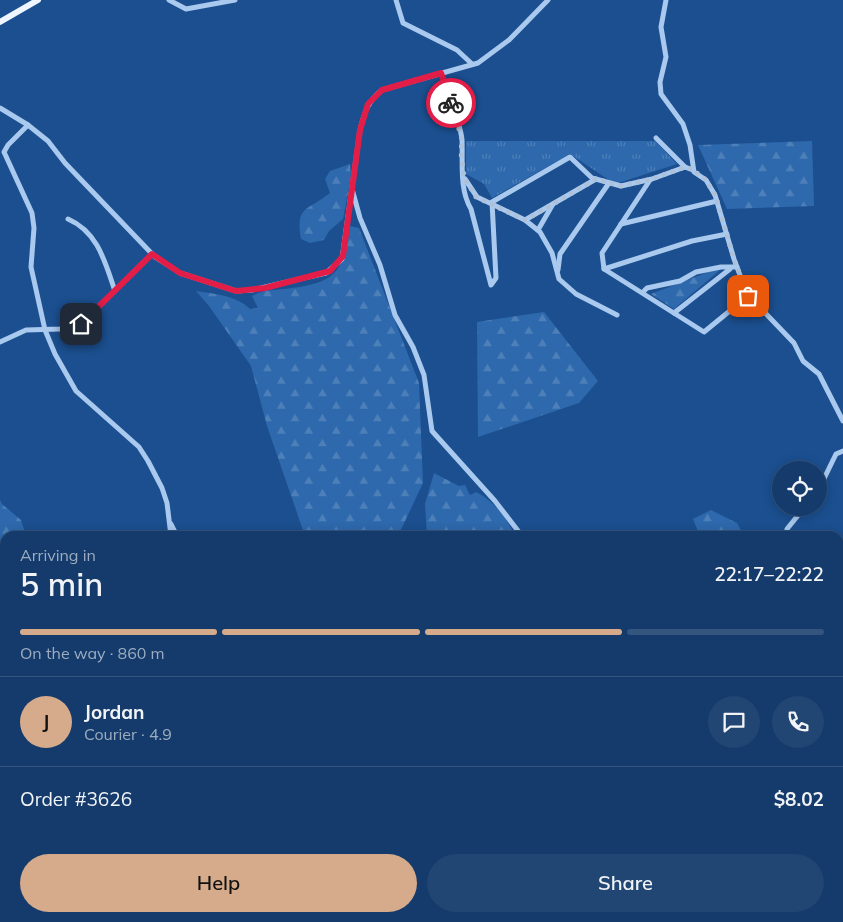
<!DOCTYPE html>
<html lang="en">
<head>
<meta charset="utf-8">
<style>
  :root { --surface:#143b6b; --page:#214673; --text:#f1f3f6; --muted:#9dadc1; --line:#33557e; --accent:#d6ab8b }
  body { margin:0; font-family:Mulish,sans-serif; background:var(--page); color:var(--text); height:100vh; display:flex; flex-direction:column; font-size:19px; white-space:nowrap }
  * { box-sizing:border-box; margin:0 }
  p { font-size:16px; color:var(--muted) }
  .icon { flex:none; width:28px; height:28px; fill:none; stroke:currentColor; stroke-width:2; stroke-linecap:round; stroke-linejoin:round }
  .map { position:relative; flex:1; overflow:hidden }
  .drawer { position:absolute; left:0px; top:531px; width:844px; height:391px; display:flex; flex-direction:column; background:var(--surface); border-radius:15px 15px 0 0; box-shadow:0 2px 12px #0003,0 0 0 1px var(--line) }
  .drawer>* { flex:none }
  .fabs { position:absolute; left:772px; top:461px; display:grid; gap:10px }
  .fabs a { display:grid; place-items:center; width:55px; height:55px; border-radius:50%; background:var(--surface); box-shadow:0 2px 12px #0003,0 0 0 1px var(--line); font-size:25px }
  .pin { position:absolute; display:grid; place-items:center; width:42px; height:42px; color:#fff; margin:-21px; border-radius:10px; box-shadow:0 2px 8px #0006 }
  .courier { position:absolute; display:grid; place-items:center; width:50px; height:50px; margin:-25px; border:4px solid #e11d48; border-radius:50%; background:#fff; color:#222; box-shadow:0 1px 6px #0007 }
  .head em { font-style:normal; font-weight:600 }
  .head div { display:flex; flex-direction:column-reverse }
  .head { display:flex; align-items:center; justify-content:space-between; height:85px; padding:0 20px }
  h1 { font-size:32px; font-weight:600; line-height:38px }
  .bar { display:grid; grid-template-columns:repeat(4,1fr); gap:8px 5px; align-content:center; height:60px; padding:0 20px }
  .bar i { height:6px; border-radius:4px; background:var(--line) }
  .bar .on { background:var(--accent) }
  .bar p { grid-column:span 4 }
  .line { display:flex; align-items:center; gap:12px; padding:0 20px; border-top:1px solid var(--line) }
  .line div { flex:1 }
  .round { display:grid; place-items:center; flex:none; width:52px; height:52px; border-radius:26px; background:var(--page) }
  .button { display:flex; gap:10px; margin-top:auto; padding:10px 20px }
  .button a { flex:1; height:58px; border-radius:30px; background:var(--accent); color:#111; font-size:20px; font-weight:600; line-height:58px; text-align:center }
  .button a+a { background:var(--page); color:var(--text) }
  .map>svg:first-child { display:block }
</style>
</head>
<body>
<div class="map">
<svg width="843" height="922" viewBox="0 0 843 922">
  <defs>
    <pattern id="grass-tufts" width="24" height="20" patternUnits="userSpaceOnUse" patternTransform="scale(1.25)"><rect width="24" height="20" fill="#2e69ad"/><path d="M3 7l-1-3M5 7V3M7 7l1-3M15 17l-1-3M17 17v-4M19 17l1-3" fill="none" stroke="#4d80b9"/></pattern>
    <pattern id="forest-firs" width="22" height="20" patternUnits="userSpaceOnUse" patternTransform="scale(1.25)"><rect width="22" height="20" fill="#2e69ad"/><path d="M5 1l3.5 6h-7zM16 11l3.5 6h-7z" fill="#4d80b9"/></pattern>
  </defs>
  <rect width="100%" height="100%" fill="#1b4f8f"/>
  <!-- grass -->
  <path fill="url(#grass-tufts)" d="M466,141H655L677,164L615,184L570,154L492,198L484,184L466,174Z"/>
  <!-- forest -->
  <g fill="url(#forest-firs)">
    <path d="M812,141L814,206L727,209L698,145Z"/>
    <path d="M350,164L351,177L343,219L329,231L324,240L310,243L301,239C295,205 308,211 330,193L325,179L330,171Z"/>
    <path d="M349,226L359,228L419,383L423,483L398,536H305L267,426L251,366L209,306L196,291C214,294 236,295 250,309L258,308L252,296C262,290 273,290 285,289C334,283 344,275 349,226Z"/>
    <path d="M720,270L674,309L651,294L708,272Z"/>
    <path d="M544,312L598,381L579,403L478,437L477,322Z"/>
    <path d="M434,473L459,486L465,485L470,495L476,492C494,501 507,518 515,536H427L425,504Z"/>
    <path d="M0,500L2,504L21,520L26,536H5V617L0,618Z"/>
    <path d="M711,510L737,523L744,536H700L693,519Z"/>
    <path d="M839,661L843,663V767L839,763Z"/>
    <path d="M194,918H358L359,922H197Z"/>
    <path d="M529,918H602V922H531Z"/>
    <path d="M696,918H805L808,922H701Z"/>
  </g>
  <g fill="none" stroke-linecap="round" stroke-linejoin="round">
    <!-- minor -->
    <g stroke="#a9c9ee" stroke-width="5">
      <path d="M169,0L186,9L235,0"/>
      <path d="M396,0L403,23L457,50L472,64"/>
      <path d="M666,0L661,27L666,57L660,82L661,94L683,124L690,145L694,172L706,180L715,195L734,259L747,294L794,343L803,361L819,374L843,421"/>
      <path d="M441,73C447,91 461,124 462,140C463,162 459,189 471,209L491,285L496,278L492,202L570,157L592,178L621,186L652,179L685,167L693,170"/>
      <path d="M0,108L28,125L48,141L65,163L155,257L180,273L236,291L252,290L326,273L342,259L360,130C364,113 368,101 382,90L478,63L509,40L548,0"/>
      <path d="M28,125L8,145L4,152L32,213L34,228L31,267L45,330L55,354L76,391L139,447L148,461L162,488L167,503L171,536"/>
      <path d="M656,138L685,167"/>
      <path d="M465,179L477,197L525,220L540,232L552,253L559,279L576,294L617,315"/>
      <path d="M650,180L602,253L604,269L704,332L748,296"/>
      <path d="M352,189L360,218L380,265L395,315L413,347L424,375L432,431L495,501L522,536"/>
      <path d="M68,219C98,232 105,262 115,291"/>
      <path d="M525,220L596,179"/>
      <path d="M621,224L717,201"/>
      <path d="M538,230L553,204"/>
      <path d="M604,269L692,241L727,234"/>
      <path d="M558,270L560,254L609,183"/>
      <path d="M644,291L647,288L680,281L696,272L721,267H737"/>
      <path d="M674,313L730,269"/>
      <path d="M0,342L26,330L60,329L81,324L152,254"/>
      <path d="M819,489L836,454L843,451"/>
      <path d="M171,524L177,536"/>
      <path d="M787,536V529L804,508"/>
      <path d="M839,651L843,653"/>
    </g>
    <!-- major -->
    <path stroke="#f0f6ff" stroke-width="6" d="M0,22L38,0"/>
  </g>
  <g fill="none" stroke-linecap="round" stroke-linejoin="round">
    <!-- done -->
    <path stroke="#afc1d8" stroke-width="5" stroke-dasharray="0 9" d="M451,103L462,139L461,153L464,177L476,197L525,220L596,179L621,186L652,179L685,167L693,170L706,180L715,195L734,259L748,296"/>
    <!-- route -->
    <path stroke="#e11d48" stroke-width="6" d="M81,324L152,254L180,273L236,291L265,288L330,271L343,256L360,130L368,104L382,90L441,73L451,103"/>
  </g>
</svg>
<div class="fabs">
<a><svg class="icon" aria-label="locate" viewBox="0 0 24 24"><circle cx="12" cy="12" r="6"/><path d="M12 2v4M12 18v4M2 12h4M18 12h4"/></svg></a>
</div>
<div class="pin" style="left:748px;top:296px;background:#ea580c"><svg class="icon" aria-label="bag" viewBox="0 0 24 24"><path d="M5 8h14l-1 12H6zM9 8a3 3 0 0 1 6 0"/></svg></div>
<div class="pin" style="left:81px;top:324px;background:#1f2937"><svg class="icon" aria-label="home" viewBox="0 0 24 24"><path d="M3 11l9-7 9 7M6 9v11h12V9"/></svg></div>
<div class="courier" style="left:451px;top:103px"><svg class="icon" aria-label="bike" viewBox="0 0 24 24"><circle cx="6" cy="16" r="4"/><circle cx="18" cy="16" r="4"/><path d="M6 16l4-8h5l3 8M10 8l3 8H6M13 5h3"/></svg></div>
<section class="drawer">
<div class="head"><div><h1>5 min</h1><p>Arriving in</p></div><em>22:17–22:22</em></div>
<div class="bar"><i class="on"></i><i class="on"></i><i class="on"></i><i></i><p>On the way · 860 m</p></div>
<div class="line" style="height:90px"><b class="round" style="background:var(--accent);color:#111">J</b><div><b>Jordan</b><p>Courier · 4.9</p></div><a class="round"><svg class="icon" aria-label="chat" viewBox="0 0 24 24"><path d="M4 5h16v11H9l-5 4z"/></svg></a><a class="round"><svg class="icon" aria-label="phone" viewBox="0 0 24 24"><path d="M5 4h4l2 5-3 2q2 4 5 5l2-3 5 2v4C11 20 4 13 5 4z"/></svg></a></div>
<div class="line" style="height:65px"><div>Order #3626</div><b>$8.02</b></div>
<div class="button"><a>Help</a><a>Share</a></div>
</section>
</div>
</body>
</html>
